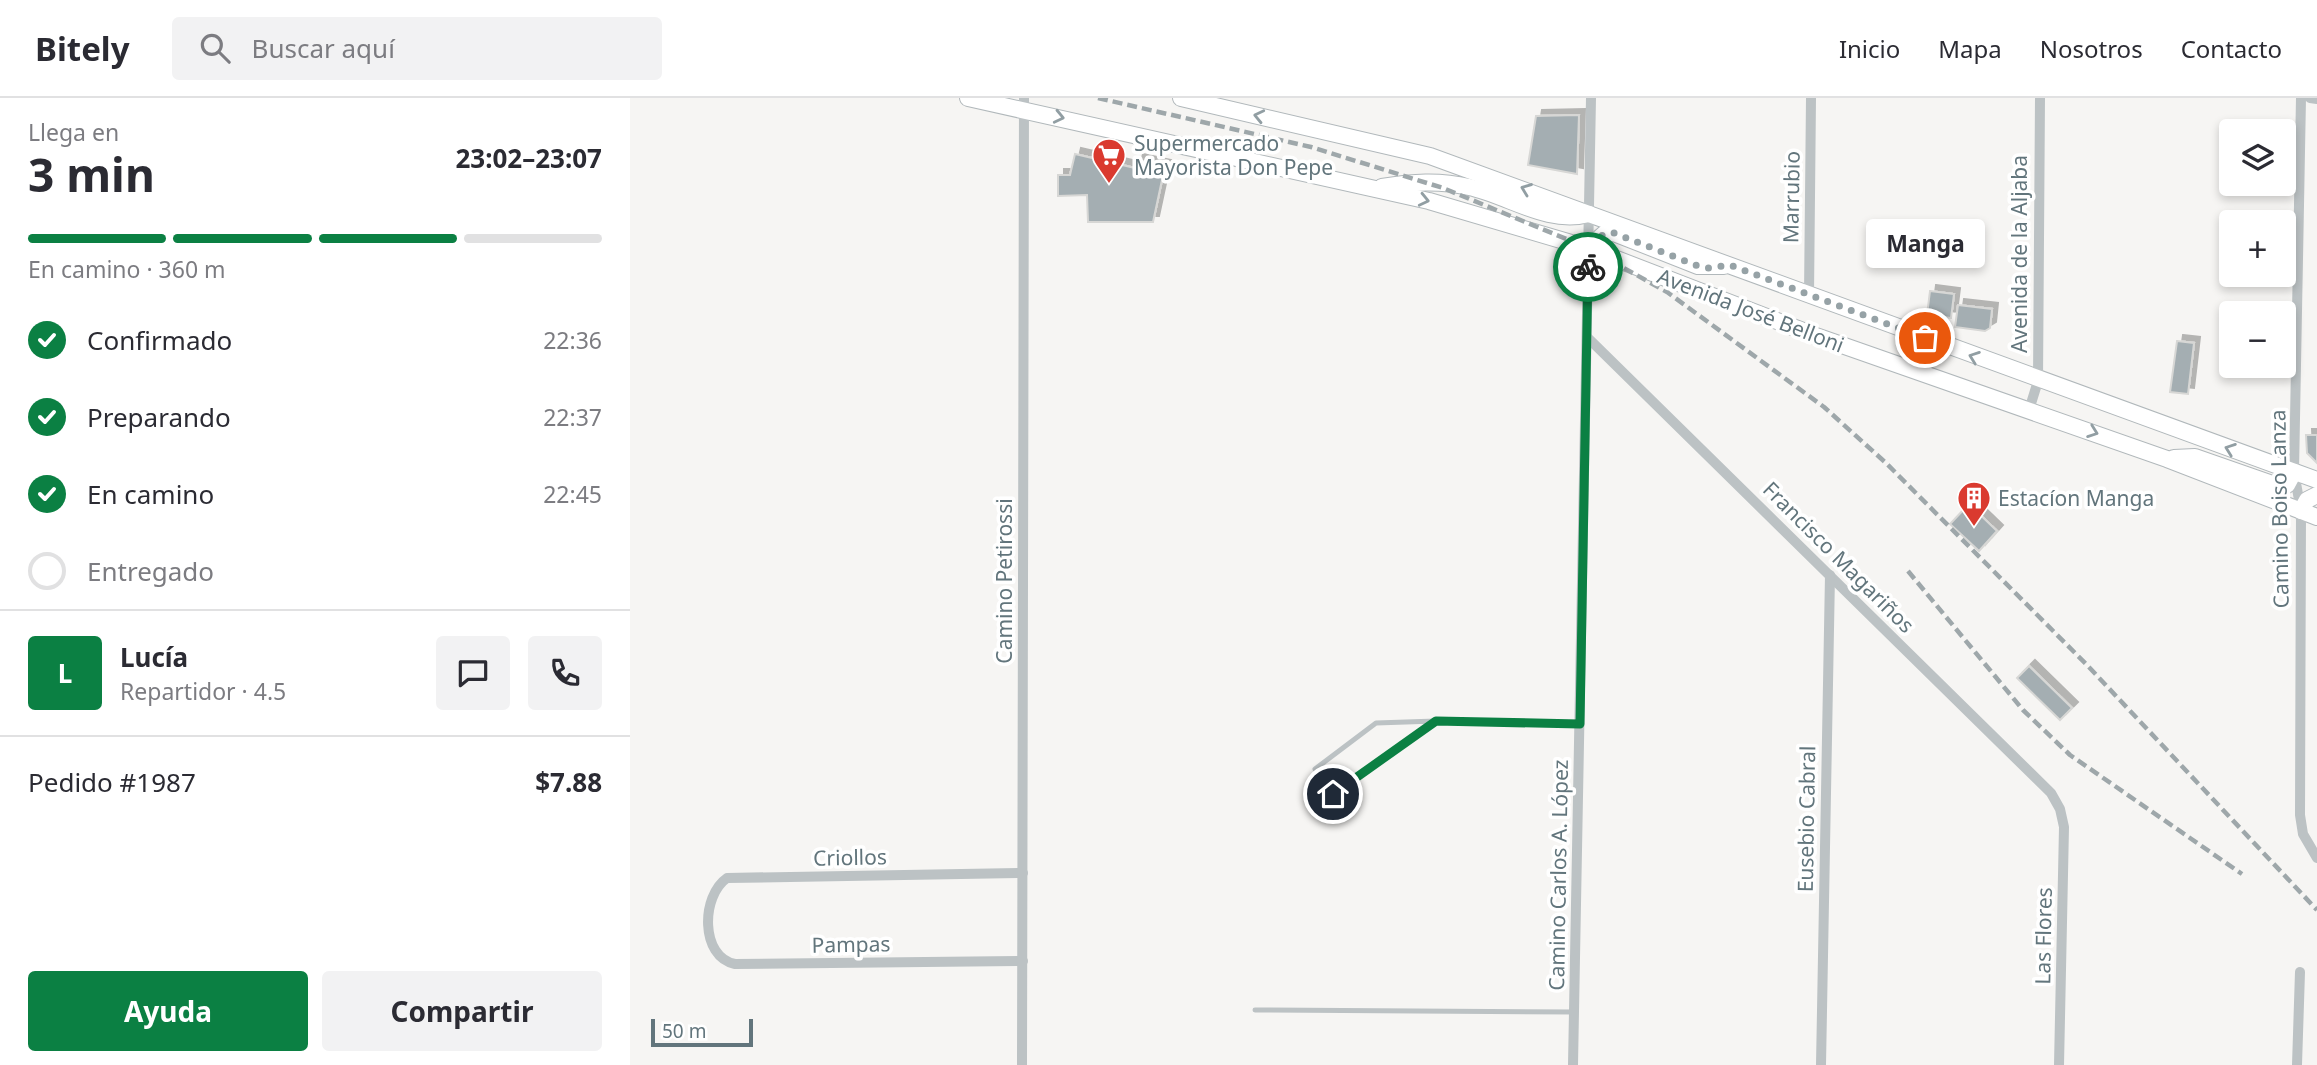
<!DOCTYPE html>
<html lang="es">
<head>
<meta charset="utf-8">
<style>
  :root { --surface:#fff; --page:#f2f2f3; --text:#2b2b33; --muted:#7c7c81; --line:#e1e1e2; --accent:#0b8043 }
  body { margin:0; font-family:"Noto Sans",sans-serif; background:var(--page); color:var(--text); height:100vh; display:flex; flex-direction:column; font-size:26px; white-space:nowrap }
  * { box-sizing:border-box; margin:0 }
  p { font-size:23px; color:var(--muted) }
  .icon { flex:none; width:38px; height:38px; fill:none; stroke:currentColor; stroke-width:2; stroke-linecap:round; stroke-linejoin:round }
  .map { position:relative; flex:1; overflow:hidden }
  .side { display:flex; flex-direction:column; background:var(--surface); width:630px }
  .side>* { flex:none }
  .buttons { position:absolute; left:1589px; top:21px; display:grid; gap:14px }
  .buttons a { display:grid; place-items:center; width:77px; height:77px; border-radius:7px; background:var(--surface); box-shadow:0 4px 10px #0003; font-size:35px }
  .scale { position:absolute; left:21px; bottom:18px; width:102px; box-sizing:border-box; padding-left:7px; border:4px solid #62757c; border-top:0; font-size:19px; line-height:24px; white-space:nowrap; color:#62757c; -webkit-text-stroke:5px #fff; paint-order:stroke }
  .pin { position:absolute; display:grid; place-items:center; width:60px; height:60px; color:#fff; margin:-30px; border:4px solid #fff; border-radius:50%; box-shadow:0 2px 7px #0007 }
  .courier { position:absolute; display:grid; place-items:center; width:70px; height:70px; margin:-35px; border:5px solid #0b8043; border-radius:50%; background:#fff; color:#222; box-shadow:0 2px 9px #0007 }
  .bubble { position:absolute; height:49px; border-radius:7px; background:var(--surface); box-shadow:0 4px 10px #0003; font-size:23px; font-weight:700; line-height:49px; text-align:center }
  .overview em { font-style:normal; font-weight:700 }
  .overview div { display:flex; flex-direction:column-reverse }
  .overview { display:flex; align-items:center; justify-content:space-between; height:119px; padding:0 28px }
  h1 { font-size:46px; font-weight:700; line-height:52px }
  .bar { display:grid; grid-template-columns:repeat(4,1fr); gap:10px 7px; align-content:center; height:84px; padding:0 28px }
  .bar i { height:9px; border-radius:5px; background:var(--line) }
  .bar .active { background:var(--accent) }
  .bar p { grid-column:span 4 }
  .line { display:flex; align-items:center; gap:18px; padding:0 28px; border-top:2px solid var(--line) }
  .line div { flex:1 }
  .round { display:grid; place-items:center; flex:none; width:74px; height:74px; border-radius:7px; background:var(--page) }
  ol { padding:0 28px; list-style:none }
  li { display:flex; align-items:center; gap:21px; height:77px }
  li p { margin-inline-start:auto }
  li .icon { padding:7px; border-radius:50%; background:var(--accent); color:#fff; stroke-width:4 }
  li:last-child { color:var(--muted) }
  li i { width:38px; height:38px; border:4px solid var(--line); border-radius:50% }
  .primary-button { display:flex; gap:14px; margin-top:auto; padding:14px 28px }
  .primary-button a { flex:1; height:80px; border-radius:7px; background:var(--accent); color:#fff; font-size:28px; font-weight:700; line-height:80px; text-align:center }
  .primary-button a+a { background:var(--page); color:var(--text) }
  header { display:flex; align-items:center; gap:42px; box-sizing:border-box; height:98px; padding:0 35px; background:var(--surface); border-bottom:2px solid var(--line) }
  header strong { font-size:33px }
  nav { display:flex; gap:38px; margin-inline-start:auto; font-size:24px }
  .search { width:490px; height:63px; background:var(--page); display:flex; align-items:center; gap:18px; box-sizing:border-box; padding:0 24px; border-radius:7px; color:var(--muted); font-size:26px }
  main { display:flex; flex:1; min-height:0 }
  .map>svg:first-child { display:block }
</style>
</head>
<body>
<header>
<strong>Bitely</strong>
<div class="search"><svg class="icon" aria-label="search" viewBox="0 0 24 24"><circle cx="10" cy="10" r="6"/><path d="M15 15l6 6"/></svg>Buscar aquí</div>
<nav><a>Inicio</a><a>Mapa</a><a>Nosotros</a><a>Contacto</a></nav>
</header>
<main>
<section class="side">
<div class="overview"><div><h1>3 min</h1><p>Llega en</p></div><em>23:02–23:07</em></div>
<div class="bar"><i class="active"></i><i class="active"></i><i class="active"></i><i></i><p>En camino · 360 m</p></div>
<ol>
<li><svg class="icon" aria-label="check" viewBox="0 0 24 24"><path d="M5 12l5 5 9-10"/></svg>Confirmado<p>22:36</p></li>
<li><svg class="icon" aria-label="check" viewBox="0 0 24 24"><path d="M5 12l5 5 9-10"/></svg>Preparando<p>22:37</p></li>
<li><svg class="icon" aria-label="check" viewBox="0 0 24 24"><path d="M5 12l5 5 9-10"/></svg>En camino<p>22:45</p></li>
<li><i></i>Entregado</li>
</ol>
<div class="line" style="height:126px"><b class="round" style="background:var(--accent);color:#fff">L</b><div><b>Lucía</b><p>Repartidor · 4.5</p></div><a class="round"><svg class="icon" aria-label="chat" viewBox="0 0 24 24"><path d="M4 5h16v11H9l-5 4z"/></svg></a><a class="round"><svg class="icon" aria-label="phone" viewBox="0 0 24 24"><path d="M5 4h4l2 5-3 2q2 4 5 5l2-3 5 2v4C11 20 4 13 5 4z"/></svg></a></div>
<div class="line" style="height:91px"><div>Pedido #1987</div><b>$7.88</b></div>
<div class="primary-button"><a>Ayuda</a><a>Compartir</a></div>
</section>
<div class="map">
<svg width="1687" height="967" viewBox="0 0 1687 967">
  <defs>
    <filter id="shadow"><feDropShadow dx="6" dy="-6" stdDeviation="0" flood-color="#0004"/></filter>
  </defs>
  <rect width="100%" height="100%" fill="#f6f5f3"/>
  <!-- building -->
  <g fill="#a4aeb2" stroke="#d7d7d5" stroke-width="2" filter="url(#shadow)">
    <path d="M949,17L947,76L898,67L906,18Z"/>
    <path d="M445,56L505,70L507,62L535,68L523,124H458L457,97L428,98V77H440Z"/>
    <path d="M1300,193L1324,196L1321,220L1297,217Z"/>
    <path d="M1328,207L1362,211L1360,230L1355,233L1325,229Z"/>
    <path d="M1547,243L1564,245L1558,296L1540,294Z"/>
    <path d="M1676,337H1687V365L1677,355Z"/>
    <path d="M1339,406L1367,433L1349,453L1320,426Z"/>
    <path d="M1399,568L1442,610L1430,622L1387,580Z"/>
  </g>
  <g fill="none" stroke-linecap="round" stroke-linejoin="round">
    <defs>
      <g id="secondary">
        <path d="M338,0L799,103L958,150L1186,238L1537,361L1687,419"/>
        <path d="M551,0L800,58L1687,382"/>
        <path d="M752,89C782,84 809,82 839,89C880,98 917,127 959,116"/>
        <path d="M958,150L974,136L984,135L1068,168H1094"/>
        <path d="M1544,360L1565,359L1651,389L1657,387L1664,374"/>
        <path d="M1671,413L1677,402L1687,397"/>
      </g>
    </defs>
    <!-- secondary casing -->
    <use href="#secondary" stroke="#b1b8bb" stroke-width="18"/>
    <!-- lane -->
    <g stroke="#bcc2c4" stroke-width="5">
      <path d="M806,623L746,625L685,671L703,696L806,623L950,626"/>
      <path d="M625,912L944,914"/>
    </g>
    <!-- street -->
    <g stroke="#bcc2c4" stroke-width="10">
      <path d="M1671,0L1664,374L1671,413L1670,717L1673,736L1687,760"/>
      <path d="M1680,0L1687,1"/>
      <path d="M1179,197L1181,0"/>
      <path d="M957,239L1421,695L1430,711L1434,729L1429,967"/>
      <path d="M1399,312L1408,283L1410,0"/>
      <path d="M393,775L97,780C71,798 70,859 105,866L393,863"/>
      <path d="M392,967L394,0"/>
      <path d="M943,967L961,0"/>
      <path d="M1191,967L1200,477"/>
      <path d="M1667,967L1670,874"/>
    </g>
    <!-- secondary -->
    <use href="#secondary" stroke="#fff" stroke-width="16"/>
    <!-- rail -->
    <g stroke="#9ea7aa" stroke-width="4.5" stroke-dasharray="10 5" stroke-linecap="butt">
      <path d="M468,0L681,49L813,90L958,150L1037,194L1194,309L1256,365L1456,566L1687,812"/>
      <path d="M1278,473L1393,612L1440,657L1612,776"/>
    </g>
  </g>
  <!-- one-way arrows -->
  <defs><path id="oneway-chevron" d="M-2-3.5L2.5 0L-2 3.5" fill="none" stroke-width="1.6" stroke-linecap="round" stroke-linejoin="round" transform="scale(1.75)"/></defs>
  <g stroke="#919ea3">
    <use href="#oneway-chevron" transform="translate(629 18) rotate(-167)"/>
    <use href="#oneway-chevron" transform="translate(429 19) rotate(13)"/>
    <use href="#oneway-chevron" transform="translate(896 91) rotate(-159)"/>
    <use href="#oneway-chevron" transform="translate(794 102) rotate(13)"/>
    <use href="#oneway-chevron" transform="translate(1344 259) rotate(-160)"/>
    <use href="#oneway-chevron" transform="translate(1463 334) rotate(20)"/>
    <use href="#oneway-chevron" transform="translate(1600 351) rotate(-160)"/>
  </g>
  <g fill="none" stroke-linecap="round" stroke-linejoin="round">
    <!-- done -->
    <path stroke="#96a2a6" stroke-width="7" stroke-dasharray="0 12.6" d="M958,169V150L974,136L984,135L1068,168L1079,170L1100,167L1295,240"/>
    <!-- route -->
    <path stroke="#0b8043" stroke-width="9" d="M703,696L806,623L950,626L958,169"/>
  </g>
  <!-- icons -->
  <defs>
    <symbol id="supermarket-pin" viewBox="-11 -11 22 30"><path d="M0 17L-7.5 6A9.5 9.5 0 1 1 7.5 6Z" fill="#da3a2f" stroke="#fff"/><path d="M-6-5.5h2.5l.6 2H6L4.5 2H-2.5L-4.4-4H-6ZM-1.5 3.2a1.3 1.3 0 1 0 .1 0ZM3 3.2a1.3 1.3 0 1 0 .1 0Z" fill="#fff"/></symbol>
    <symbol id="building-pin" viewBox="-11 -11 22 30"><path d="M0 17L-7.5 6A9.5 9.5 0 1 1 7.5 6Z" fill="#da3a2f" stroke="#fff"/><path d="M-4-6H4V6H1V3H-1V6H-4ZM-2.5-4.3h1.7v1.8h-1.7ZM.8-4.3h1.7v1.8H.8ZM-2.5-1h1.7V.8h-1.7ZM.8-1h1.7V.8H.8Z" fill="#fff"/></symbol>
  </defs>
  <g fill-rule="evenodd">
    <use href="#supermarket-pin" x="460" y="38" width="38" height="52"/>
    <use href="#building-pin" x="1325" y="381" width="38" height="52"/>
  </g>
  <g text-anchor="middle" dominant-baseline="central" stroke-width="7" stroke-linejoin="round" paint-order="stroke">
    <!-- poi labels -->
    <g font-size="21" fill="#62757c" stroke="#fff" text-anchor="start">
      <text x="504" y="45">Supermercado<tspan x="504" dy="24">Mayorista Don Pepe</tspan></text>
      <text x="1368" y="400">Estacíon Manga</text>
    </g>
    <!-- street labels -->
    <g font-size="21" fill="#62757c" stroke="#fff">
      <text transform="translate(1161 99) rotate(-89)">Marrubio</text>
      <text transform="translate(1389 156) rotate(-90)">Avenida de la Aljaba</text>
      <text transform="translate(1121 212) rotate(21)">Avenida José Belloni</text>
      <text transform="translate(1649 411) rotate(-91)">Camino Boiso Lanza</text>
      <text transform="translate(1209 459) rotate(45)">Francisco Magariños</text>
      <text transform="translate(374 483) rotate(-90)">Camino Petirossi</text>
      <text transform="translate(1176 721) rotate(-89)">Eusebio Cabral</text>
      <text transform="translate(220 759) rotate(-1)">Criollos</text>
      <text transform="translate(928 777) rotate(-89)">Camino Carlos A. López</text>
      <text transform="translate(1413 838) rotate(-89)">Las Flores</text>
      <text transform="translate(221 846) rotate(-1)">Pampas</text>
    </g>
  </g>
</svg>
<div class="buttons">
<a><svg class="icon" aria-label="layers" viewBox="0 0 24 24"><path d="M12 4l9 5-9 5-9-5zM3 14l9 5 9-5"/></svg></a>
<a>+</a>
<a>−</a>
</div>
<div class="scale">50 m</div>
<div class="pin" style="left:1295px;top:240px;background:#ea580c"><svg class="icon" aria-label="bag" viewBox="0 0 24 24"><path d="M5 8h14l-1 12H6zM9 8a3 3 0 0 1 6 0"/></svg></div>
<div class="pin" style="left:703px;top:696px;background:#1f2937"><svg class="icon" aria-label="home" viewBox="0 0 24 24"><path d="M3 11l9-7 9 7M6 9v11h12V9"/></svg></div>
<div class="courier" style="left:958px;top:169px"><svg class="icon" aria-label="bike" viewBox="0 0 24 24"><circle cx="6" cy="16" r="4"/><circle cx="18" cy="16" r="4"/><path d="M6 16l4-8h5l3 8M10 8l3 8H6M13 5h3"/></svg></div>
<div class="bubble" style="left:1236px;top:121px;width:119px">Manga</div>
</div>
</main>
</body>
</html>
